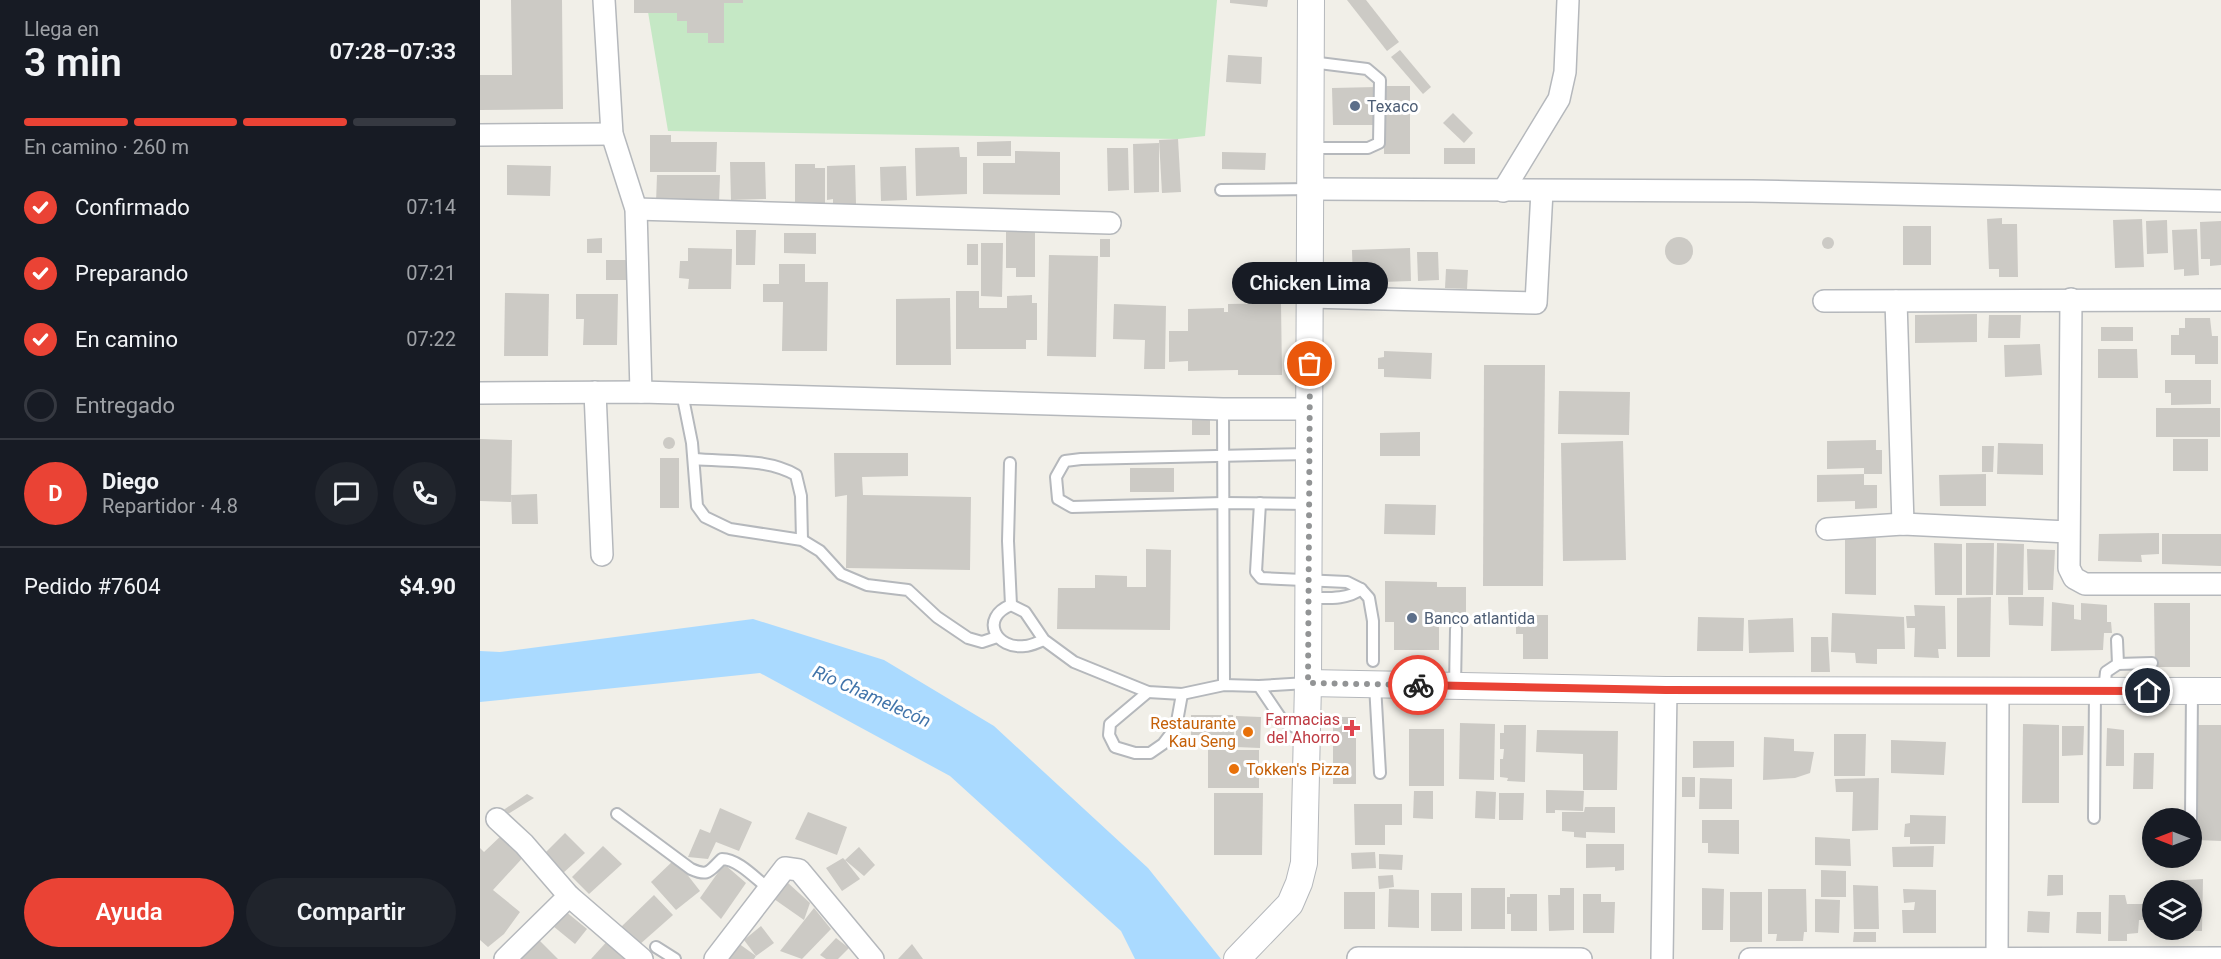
<!DOCTYPE html>
<html lang="es">
<head>
<meta charset="utf-8">
<style>
  :root { --surface:#171b24; --page:#20242c; --text:#f1f3f6; --muted:#9ea1a6; --line:#363941; --accent:#ea4335 }
  body { margin:0; font-family:Roboto,sans-serif; background:var(--page); color:var(--text); height:100vh; display:flex; flex-direction:column; font-size:22px; white-space:nowrap }
  * { box-sizing:border-box; margin:0 }
  p { font-size:20px; color:var(--muted) }
  .icon { flex:none; width:33px; height:33px; fill:none; stroke:currentColor; stroke-width:2; stroke-linecap:round; stroke-linejoin:round }
  .map { position:relative; flex:1; overflow:hidden }
  .drawer { display:flex; flex-direction:column; background:var(--surface); width:480px }
  .drawer>* { flex:none }
  .needle { width:39px; rotate:270deg }
  .controls { position:absolute; left:1662px; top:808px; display:grid; gap:12px }
  .controls a { display:grid; place-items:center; width:60px; height:60px; border-radius:50%; background:var(--surface); box-shadow:0 3px 15px #0003; font-size:30px }
  .pin { position:absolute; display:grid; place-items:center; width:51px; height:51px; color:#fff; margin:-26px; border:3px solid #fff; border-radius:50%; box-shadow:0 2px 6px #0007 }
  .courier { position:absolute; display:grid; place-items:center; width:60px; height:60px; margin:-30px; border:4px solid #ea4335; border-radius:50%; background:#fff; color:#222; box-shadow:0 2px 8px #0007 }
  .bubble { position:absolute; height:42px; border-radius:21px; background:var(--surface); box-shadow:0 3px 15px #0003; font-size:20px; font-weight:600; line-height:42px; text-align:center }
  .headline em { font-style:normal; font-weight:600 }
  .headline div { display:flex; flex-direction:column-reverse }
  .headline { display:flex; align-items:center; justify-content:space-between; height:102px; padding:0 24px }
  h1 { font-size:39px; font-weight:600; line-height:45px }
  .bar { display:grid; grid-template-columns:repeat(4,1fr); gap:9px 6px; align-content:center; height:72px; padding:0 24px }
  .bar i { height:8px; border-radius:4px; background:var(--line) }
  .bar .selected { background:var(--accent) }
  .bar p { grid-column:span 4 }
  .line { display:flex; align-items:center; gap:15px; padding:0 24px; border-top:2px solid var(--line) }
  .line div { flex:1 }
  .round { display:grid; place-items:center; flex:none; width:63px; height:63px; border-radius:32px; background:var(--page) }
  ol { padding:0 24px; list-style:none }
  li { display:flex; align-items:center; gap:18px; height:66px }
  li p { margin-inline-start:auto }
  li .icon { padding:6px; border-radius:50%; background:var(--accent); color:#fff; stroke-width:4 }
  li:last-child { color:var(--muted) }
  li i { width:33px; height:33px; border:3px solid var(--line); border-radius:50% }
  .action { display:flex; gap:12px; margin-top:auto; padding:12px 24px }
  .action a { flex:1; height:69px; border-radius:36px; background:var(--accent); color:#fff; font-size:24px; font-weight:600; line-height:69px; text-align:center }
  .action a+a { background:var(--page); color:var(--text) }
  main { display:flex; flex:1; min-height:0 }
  .map>svg:first-child { display:block }
</style>
</head>
<body>
<main>
<section class="drawer">
<div class="headline"><div><h1>3 min</h1><p>Llega en</p></div><em>07:28–07:33</em></div>
<div class="bar"><i class="selected"></i><i class="selected"></i><i class="selected"></i><i></i><p>En camino · 260 m</p></div>
<ol>
<li><svg class="icon" aria-label="check" viewBox="0 0 24 24"><path d="M5 12l5 5 9-10"/></svg>Confirmado<p>07:14</p></li>
<li><svg class="icon" aria-label="check" viewBox="0 0 24 24"><path d="M5 12l5 5 9-10"/></svg>Preparando<p>07:21</p></li>
<li><svg class="icon" aria-label="check" viewBox="0 0 24 24"><path d="M5 12l5 5 9-10"/></svg>En camino<p>07:22</p></li>
<li><i></i>Entregado</li>
</ol>
<div class="line" style="height:108px"><b class="round" style="background:var(--accent);color:#fff">D</b><div><b>Diego</b><p>Repartidor · 4.8</p></div><a class="round"><svg class="icon" aria-label="chat" viewBox="0 0 24 24"><path d="M4 5h16v11H9l-5 4z"/></svg></a><a class="round"><svg class="icon" aria-label="phone" viewBox="0 0 24 24"><path d="M5 4h4l2 5-3 2q2 4 5 5l2-3 5 2v4C11 20 4 13 5 4z"/></svg></a></div>
<div class="line" style="height:78px"><div>Pedido #7604</div><b>$4.90</b></div>
<div class="action"><a>Ayuda</a><a>Compartir</a></div>
</section>
<div class="map">
<svg width="1741" height="959" viewBox="0 0 1741 959">
  <rect width="100%" height="100%" fill="#f1efe8"/>
  <!-- green -->
  <path fill="#c5e8c5" d="M166,0H737L725,136L698,139L188,131Z"/>
  <!-- water -->
  <path fill="#aadaff" d="M273,619L404,660L514,726L668,868L741,959H655L641,931L470,776L280,673L0,702V651L20,652Z"/>
  <!-- building -->
  <g fill="#cccac5">
    <path d="M31,0H82L83,109L0,110V75H32Z"/>
    <path d="M154,0H263V3H244V43H228V33H207V21H197V13H154Z"/>
    <path d="M750,0H788L787,7L750,3Z"/>
    <path d="M867,0H886L919,42L907,51Z"/>
    <path d="M920,50L951,87L943,94L911,57Z"/>
    <path d="M748,55L782,57L781,84L746,82Z"/>
    <rect x="904" y="86" width="26" height="68"/>
    <path d="M897,87V125H853L852,88Z"/>
    <path d="M973,113L993,133L984,143L963,123Z"/>
    <path d="M170,135H191V142H237L236,172H170Z"/>
    <path d="M698,139L701,192L682,193L679,140Z"/>
    <path d="M531,141V156H497V142Z"/>
    <path d="M679,143V192L654,193L653,144Z"/>
    <path d="M479,147L480,157H487V194L436,196L435,148Z"/>
    <path d="M627,148H648L649,190L628,191Z"/>
    <rect x="964" y="148" width="31" height="16"/>
    <path d="M535,151L580,152V195L503,194V163H535Z"/>
    <path d="M742,152L786,153L785,170L742,169Z"/>
    <path d="M250,162H285L286,199L251,200Z"/>
    <path d="M315,164H335V168H345V203H315Z"/>
    <path d="M27,165L71,166L70,196L27,195Z"/>
    <path d="M375,165L376,204H353V199L347,200V166Z"/>
    <path d="M426,166L427,200L401,201L400,167Z"/>
    <path d="M177,175H240L239,203H176Z"/>
    <path d="M1522,218V224H1537L1538,277H1519V269H1509L1507,219Z"/>
    <path d="M1662,219L1664,267L1635,268L1633,220Z"/>
    <path d="M1687,220L1688,253L1667,254L1666,221Z"/>
    <path d="M1741,221V265L1730,266V259H1721L1720,222Z"/>
    <rect x="1423" y="226" width="28" height="39"/>
    <path d="M1717,229L1719,275L1704,276V269L1694,270L1692,230Z"/>
    <path d="M256,230H276L275,265H256Z"/>
    <path d="M526,232H555V277H536V268H526Z"/>
    <path d="M304,233H336V254L304,253Z"/>
    <circle cx="1348" cy="243" r="6"/>
    <circle cx="1199" cy="251" r="14"/>
    <path d="M122,238V253H107V239Z"/>
    <rect x="620" y="239" width="10" height="18"/>
    <path d="M501,243H523L522,297L501,296Z"/>
    <rect x="487" y="244" width="11" height="21"/>
    <path d="M208,248L252,249L251,289H208L209,279L199,278L200,261H208Z"/>
    <path d="M930,248L931,281L873,283L872,250Z"/>
    <path d="M937,252H958L959,280L938,281Z"/>
    <path d="M569,255L618,256L616,357L567,356Z"/>
    <rect x="126" y="260" width="20" height="20"/>
    <path d="M299,264H325V282H348L347,351H302L303,302H283V284H299Z"/>
    <path d="M966,269L988,270L987,289L965,288Z"/>
    <path d="M476,291H499V308H527V296L552,295V303H557V340H546V349H476Z"/>
    <path d="M25,293L69,294L68,356H24Z"/>
    <path d="M96,294H138L137,345H103L104,319H96Z"/>
    <path d="M470,298L471,365H416V299Z"/>
    <path d="M801,303L802,375H758V370L708,371V361L689,362V331H708V309L744,308V312H748V304Z"/>
    <path d="M634,304L686,306L685,369H664L665,340L633,339Z"/>
    <path d="M1497,314V342L1435,343V315Z"/>
    <path d="M1509,315H1541L1540,338H1508Z"/>
    <path d="M1705,318H1730L1732,336H1738V364H1715V355H1691V335H1699V328H1705Z"/>
    <rect x="1621" y="327" width="32" height="14"/>
    <path d="M1560,344L1562,375L1525,377L1524,345Z"/>
    <path d="M1618,349H1657L1658,378H1618Z"/>
    <path d="M904,351L952,353L951,379L904,377V369H898V358L904,357Z"/>
    <path d="M1004,365H1065L1063,586H1003Z"/>
    <path d="M1685,380H1731V404L1691,405V393H1685Z"/>
    <path d="M1079,391L1150,392L1149,435L1078,434Z"/>
    <rect x="1676" y="408" width="64" height="29"/>
    <rect x="712" y="417" width="18" height="18"/>
    <path d="M940,432V456H900V433Z"/>
    <circle cx="189" cy="443" r="6"/>
    <path d="M0,439L32,440L31,502L0,501Z"/>
    <rect x="1693" y="439" width="35" height="32"/>
    <path d="M1396,440V450H1402V474H1384V468L1347,469V441Z"/>
    <path d="M1143,441L1146,560L1083,561L1081,443Z"/>
    <path d="M1518,443L1563,444V475L1517,474Z"/>
    <path d="M1502,446H1514L1513,472H1502Z"/>
    <path d="M354,453H428V476L382,477L383,495L491,497L490,570L366,568L367,495L355,497Z"/>
    <rect x="180" y="458" width="19" height="50"/>
    <rect x="650" y="468" width="44" height="24"/>
    <path d="M1384,474V485H1397V508L1375,509V501L1337,502V475Z"/>
    <path d="M1506,474V506H1460L1459,475Z"/>
    <path d="M57,494L58,524H32L31,495Z"/>
    <path d="M905,504L956,505L955,535L904,534Z"/>
    <path d="M1679,533V554L1661,555L1662,562L1618,561L1619,534Z"/>
    <path d="M1682,534H1741V566L1682,564Z"/>
    <path d="M1365,538H1396V595L1365,594Z"/>
    <path d="M1454,543L1482,544V595H1455Z"/>
    <path d="M1486,543H1514L1513,595H1486Z"/>
    <path d="M1517,543L1544,544L1543,595H1516Z"/>
    <path d="M666,549L691,550L690,630L577,629L578,588H615V575L647,576V587H666Z"/>
    <path d="M1547,549L1575,550L1573,590H1548Z"/>
    <path d="M905,581L957,582V587H986V614H959V650H914V622H905Z"/>
    <path d="M1511,597L1510,657H1477V598Z"/>
    <path d="M1528,597H1564L1563,626L1529,625Z"/>
    <path d="M1572,602L1594,605V619L1601,620V603L1627,605V622H1631L1632,633H1624L1623,650L1571,651Z"/>
    <path d="M1674,603H1710V667H1675Z"/>
    <path d="M1434,605L1465,606L1466,649H1458L1459,658L1434,657L1435,628H1427L1426,616H1435Z"/>
    <path d="M1352,613L1424,617L1425,649H1397V664L1376,663L1375,653L1351,652Z"/>
    <path d="M1036,615H1068V659H1043V634H1036Z"/>
    <path d="M1218,617L1264,618L1263,651H1217Z"/>
    <path d="M1313,618L1314,652L1269,653L1268,620Z"/>
    <path d="M1331,637H1348L1350,672H1331Z"/>
    <path d="M711,715H753L754,735H711Z"/>
    <path d="M756,716L781,717L780,748L756,747Z"/>
    <rect x="853" y="717" width="23" height="67"/>
    <path d="M980,723L1015,724L1014,780L979,779Z"/>
    <path d="M1543,724L1579,725V803H1542Z"/>
    <path d="M1024,725H1046L1045,782L1027,781L1028,778L1020,777V759H1023L1024,749H1020V733H1024Z"/>
    <path d="M1717,725H1741V841L1717,840Z"/>
    <path d="M1582,726H1604L1603,755L1582,756Z"/>
    <path d="M1627,728L1644,730V766H1626Z"/>
    <rect x="929" y="729" width="35" height="57"/>
    <path d="M1057,730L1138,731L1137,790H1103V754L1056,752Z"/>
    <path d="M1354,734H1386L1385,776H1354Z"/>
    <path d="M1284,737L1314,739V751L1334,752L1330,773L1315,778L1283,780Z"/>
    <path d="M1411,740L1466,742L1464,775L1411,773Z"/>
    <path d="M1213,741H1254V767L1213,768Z"/>
    <rect x="728" y="750" width="51" height="38"/>
    <path d="M1654,753H1674L1673,789H1653Z"/>
    <rect x="1202" y="777" width="13" height="20"/>
    <path d="M1220,778L1252,779V809H1219Z"/>
    <path d="M1399,778L1398,830L1372,831L1373,792H1356L1355,779Z"/>
    <path d="M1066,790L1104,791L1103,811L1075,810V813H1066Z"/>
    <path d="M934,791H953V819L933,818Z"/>
    <path d="M996,791L1016,792L1015,819L995,818Z"/>
    <path d="M734,793H783L782,855H734Z"/>
    <path d="M1019,793H1044L1043,820H1019Z"/>
    <path d="M47,794L54,798L23,817L22,811Z"/>
    <path d="M874,804H922V825H905V845H875Z"/>
    <path d="M1105,807H1135V833L1106,832V838L1094,837V832L1082,831V812H1104Z"/>
    <path d="M240,808L272,822L259,851L236,842L228,859L208,857L220,829L230,833Z"/>
    <path d="M328,812L367,827L357,855L315,839Z"/>
    <path d="M1430,815L1466,816L1465,844H1430V837H1424L1425,824L1430,823Z"/>
    <path d="M1222,820H1259V854L1228,853V843H1222Z"/>
    <path d="M24,833L48,852L13,890L40,912L24,934L8,947L0,940V848L4,852Z"/>
    <path d="M85,833L105,853L82,874L61,857Z"/>
    <path d="M1335,837L1370,839L1371,866L1335,865Z"/>
    <path d="M1106,844H1144V870L1135,871V867L1106,868Z"/>
    <path d="M123,846L142,864L109,894L92,877Z"/>
    <path d="M1454,846L1453,867H1413L1412,847Z"/>
    <path d="M379,847L395,865L384,876L365,860L380,879L362,891L346,868L363,858L365,860Z"/>
    <path d="M895,852L896,868L872,869L871,853Z"/>
    <path d="M899,854L923,855L922,870L899,869Z"/>
    <path d="M195,859L220,891L196,910L171,882Z"/>
    <path d="M244,864L266,883L241,919L220,898Z"/>
    <path d="M1341,870L1366,871V897H1341Z"/>
    <path d="M913,875L914,887L899,889L898,876Z"/>
    <path d="M1568,875H1583V895L1567,896Z"/>
    <path d="M1723,879L1722,931H1712V891H1688V881Z"/>
    <path d="M308,883L330,903L324,920L294,899Z"/>
    <path d="M1373,885L1398,886L1399,929H1374Z"/>
    <rect x="991" y="888" width="34" height="41"/>
    <path d="M1080,888H1094V930L1069,931L1068,895H1080Z"/>
    <path d="M1222,888L1244,889L1243,930H1222Z"/>
    <path d="M909,889L939,890V928L908,927Z"/>
    <path d="M1288,889H1326L1327,932H1324L1323,941H1296L1297,934H1288Z"/>
    <path d="M1423,889L1456,890V933H1423L1422,910H1434L1435,902L1424,903Z"/>
    <rect x="864" y="892" width="31" height="37"/>
    <rect x="1250" y="892" width="32" height="50"/>
    <rect x="951" y="893" width="31" height="38"/>
    <path d="M1030,894H1057V931H1031V914H1027V897H1030Z"/>
    <path d="M1103,894H1121V902H1135L1134,933H1103Z"/>
    <path d="M174,895L193,915L159,945L141,927Z"/>
    <path d="M1629,895H1645L1647,904H1672V920H1659L1658,933L1647,934V941H1628Z"/>
    <path d="M1335,899L1360,900L1359,933L1335,932Z"/>
    <path d="M334,908L351,929L322,959L300,951Z"/>
    <path d="M85,911L107,929L95,944L73,926Z"/>
    <path d="M1548,911L1570,912L1569,933L1547,932Z"/>
    <path d="M1597,912H1621V934L1596,933Z"/>
    <path d="M281,926L294,943L276,956L264,940Z"/>
    <path d="M1374,932H1396V942H1373Z"/>
    <path d="M131,937L153,959H111Z"/>
    <path d="M356,938L369,948L358,959H346L340,955Z"/>
    <path d="M59,940L78,959H41Z"/>
    <path d="M258,943L276,956L274,959H240Z"/>
    <path d="M432,944L443,959H418Z"/>
  </g>
  <g fill="none" stroke-linecap="round" stroke-linejoin="round">
    <defs>
      <g id="service">
        <path d="M831,148H888L899,143L900,80L887,69L831,62"/>
        <path d="M741,190L831,189"/>
        <path d="M202,393L212,443L217,506L225,517L250,529L322,540L340,551L361,574L387,585L428,590L457,617L488,638L502,642L517,637"/>
        <path d="M743,409L744,685"/>
        <path d="M214,459C247,462 287,458 316,475L321,496L322,540"/>
        <path d="M530,463L528,541L531,605"/>
        <path d="M780,503L776,572L781,578L867,582L881,589L889,598L893,621V661"/>
        <path d="M829,504L743,503L592,507L578,499L576,477L585,461L601,459L829,454"/>
        <path d="M829,598C846,598 868,600 881,589"/>
        <path d="M564,640C558,642 551,646 545,646C516,650 499,618 531,605L545,612L564,640L594,662L668,692L702,694L744,685L779,686L827,683"/>
        <path d="M1638,664L1672,663"/>
        <path d="M895,685L900,773"/>
        <path d="M779,686L802,720L825,733"/>
        <path d="M975,686L976,629"/>
        <path d="M1624,691L1626,672L1638,664L1637,640"/>
        <path d="M668,692L630,724L629,735L635,747L655,753H670L683,744L696,727L702,694"/>
        <path d="M137,814L211,869C229,877 229,871 242,859C258,859 276,879 288,888"/>
        <path d="M1614,818L1615,691"/>
        <path d="M1711,819L1712,691"/>
        <path d="M176,947L195,959"/>
      </g>
      <g id="minor">
        <path d="M124,0L132,134L156,209L161,392"/>
        <path d="M0,135L132,134"/>
        <path d="M831,189L1272,191L1741,201"/>
        <path d="M1023,191L1079,99L1085,72L1088,0"/>
        <path d="M156,209L630,223"/>
        <path d="M830,297L1056,303L1062,191"/>
        <path d="M1591,299L1589,568L1594,578L1605,584H1741"/>
        <path d="M1344,301L1741,300"/>
        <path d="M1416,301L1423,524"/>
        <path d="M115,392L122,555"/>
        <path d="M0,393L161,392L743,409H830"/>
        <path d="M1347,529L1423,524L1588,532"/>
        <path d="M17,819L44,844L89,896L162,959"/>
        <path d="M878,958L1101,959"/>
        <path d="M25,959L89,896"/>
        <path d="M235,959L305,868L319,870L393,959"/>
        <path d="M1182,959L1186,690"/>
        <path d="M1270,959L1741,958"/>
        <path d="M1517,959L1518,691"/>
      </g>
      <g id="tertiary">
        <path d="M828,683L1186,690L1741,691"/>
        <path d="M757,959L810,904L819,883L824,863L828,683L831,0"/>
      </g>
    </defs>
    <!-- service casing -->
    <use href="#service" stroke="#b5b8bc" stroke-width="14"/>
    <!-- minor casing -->
    <use href="#minor" stroke="#b5b8bc" stroke-width="24"/>
    <!-- tertiary casing -->
    <use href="#tertiary" stroke="#b5b8bc" stroke-width="28"/>
    <!-- service -->
    <use href="#service" stroke="#fff" stroke-width="10"/>
    <!-- minor -->
    <use href="#minor" stroke="#fff" stroke-width="21"/>
    <!-- tertiary -->
    <use href="#tertiary" stroke="#fff" stroke-width="26"/>
  </g>
  <g fill="none" stroke-linecap="round" stroke-linejoin="round">
    <!-- done -->
    <path stroke="#929495" stroke-width="6" stroke-dasharray="0 10.8" d="M830,364L828,683L938,685"/>
    <!-- route -->
    <path stroke="#ea4335" stroke-width="8" d="M938,685L1186,690L1668,691"/>
  </g>
  <!-- markers -->
  <g fill="#5c6f8a" stroke="#fff" stroke-width="2">
    <circle cx="875" cy="106" r="6"/>
    <circle cx="932" cy="618" r="6"/>
  </g>
  <path fill="#e0444e" stroke="#fff" stroke-width="2" d="M869 719h6v6h6v6h-6v6h-6v-6h-6v-6h6z"/>
  <g fill="#e8710a" stroke="#fff" stroke-width="2">
    <circle cx="768" cy="732" r="6"/>
    <circle cx="754" cy="769" r="6"/>
  </g>
  <g text-anchor="middle" dominant-baseline="central" stroke-width="6" stroke-linejoin="round" paint-order="stroke">
    <!-- service labels -->
    <g font-size="16" fill="#4e5e75" stroke="#fff" text-anchor="start">
      <text x="887" y="106">Texaco</text>
      <text x="944" y="618">Banco atlantida</text>
    </g>
    <!-- health labels -->
    <g font-size="16" fill="#be3a42" stroke="#fff" text-anchor="end">
      <text x="860" y="719">Farmacias<tspan x="860" dy="18">del Ahorro</tspan></text>
    </g>
    <!-- food labels -->
    <g font-size="16" fill="#c56008" stroke="#fff" text-anchor="end">
      <text x="756" y="723">Restaurante<tspan x="756" dy="18">Kau Seng</tspan></text>
      <text x="766" y="769" text-anchor="start">Tokken's Pizza</text>
    </g>
    <!-- water labels -->
    <g font-size="18" font-style="italic" fill="#4174aa" stroke="#fff">
      <text transform="translate(392 696) rotate(24)">Río Chamelecón</text>
    </g>
  </g>
</svg>
<div class="controls">
<a><svg class="needle" viewBox="-14 -14 28 28"><path d="M0-13l5 13h-10z" fill="#e53935"/><path d="M0 13l5-13h-10z" fill="#9ea1a6"/></svg></a>
<a><svg class="icon" aria-label="layers" viewBox="0 0 24 24"><path d="M12 4l9 5-9 5-9-5zM3 14l9 5 9-5"/></svg></a>
</div>
<div class="pin" style="left:830px;top:364px;background:#ea580c"><svg class="icon" aria-label="bag" viewBox="0 0 24 24"><path d="M5 8h14l-1 12H6zM9 8a3 3 0 0 1 6 0"/></svg></div>
<div class="pin" style="left:1668px;top:691px;background:#1f2937"><svg class="icon" aria-label="home" viewBox="0 0 24 24"><path d="M3 11l9-7 9 7M6 9v11h12V9"/></svg></div>
<div class="courier" style="left:938px;top:685px"><svg class="icon" aria-label="bike" viewBox="0 0 24 24"><circle cx="6" cy="16" r="4"/><circle cx="18" cy="16" r="4"/><path d="M6 16l4-8h5l3 8M10 8l3 8H6M13 5h3"/></svg></div>
<div class="bubble" style="left:752px;top:262px;width:156px">Chicken Lima</div>
</div>
</main>
</body>
</html>
